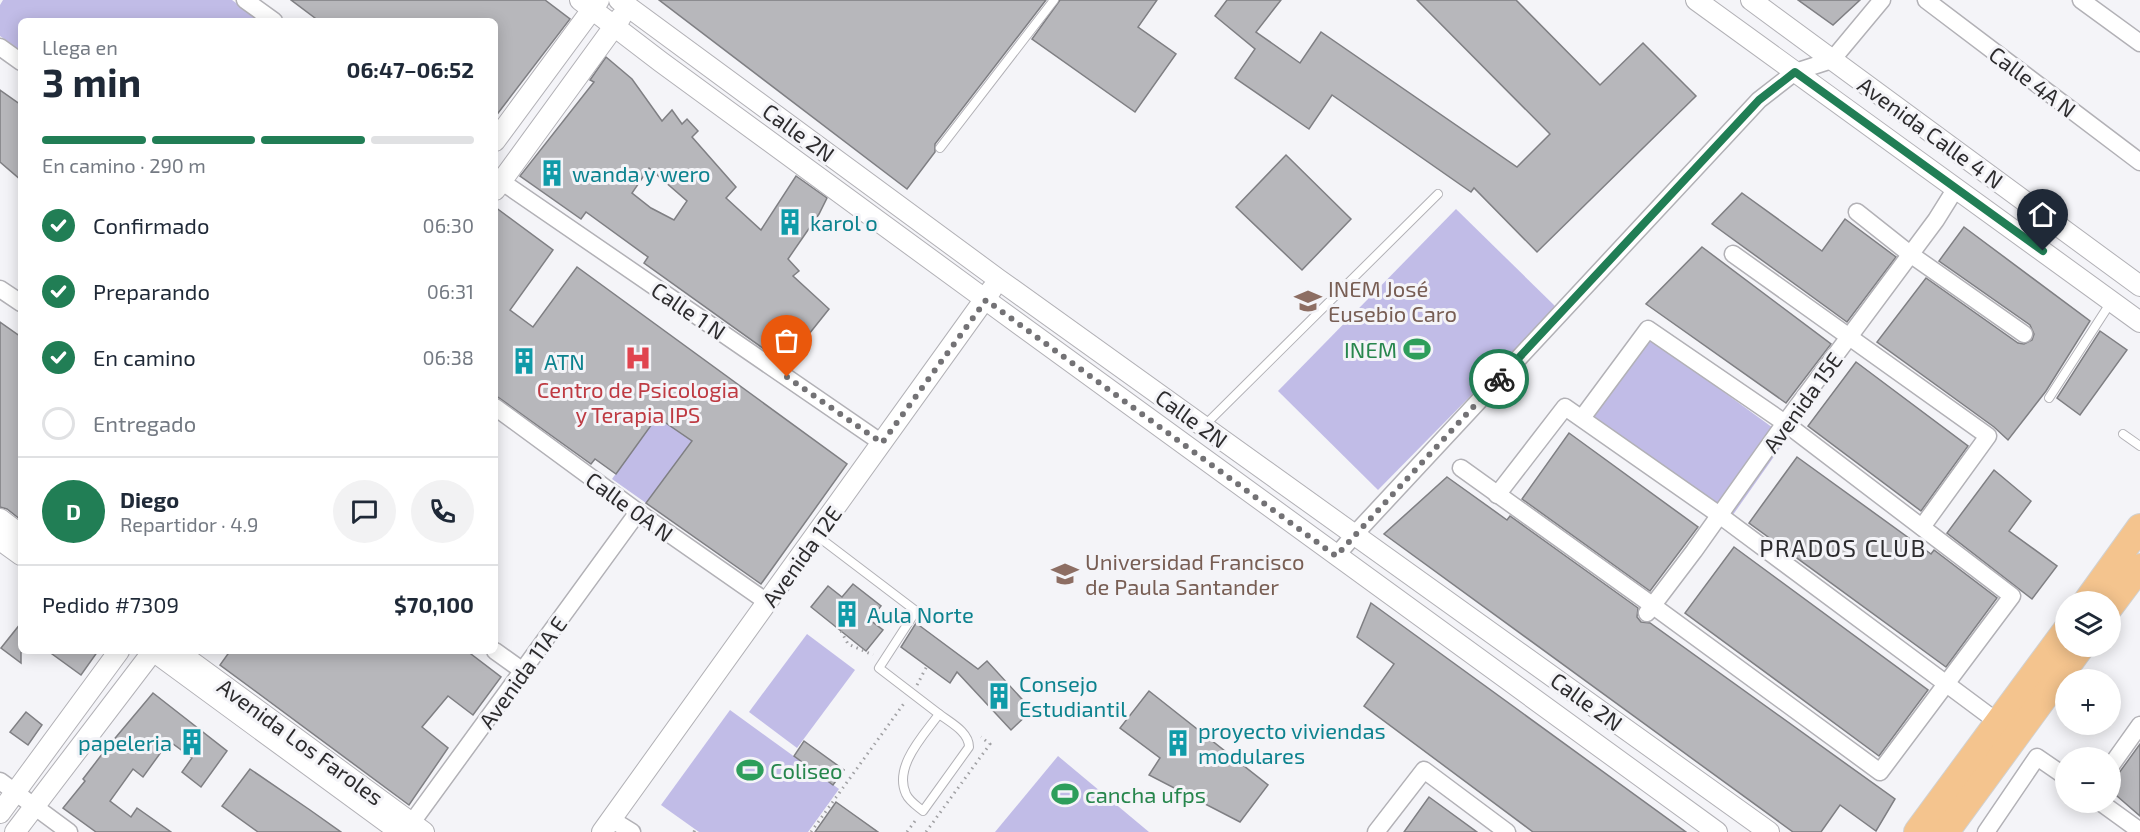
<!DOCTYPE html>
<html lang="es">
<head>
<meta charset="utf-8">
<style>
  :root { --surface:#fff; --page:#f2f2f3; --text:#1f2937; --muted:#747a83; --line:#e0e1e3; --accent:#217e55 }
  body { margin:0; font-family:"Exo 2",sans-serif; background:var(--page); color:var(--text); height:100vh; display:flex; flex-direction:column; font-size:22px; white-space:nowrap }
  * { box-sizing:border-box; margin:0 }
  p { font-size:20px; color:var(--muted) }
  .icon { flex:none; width:33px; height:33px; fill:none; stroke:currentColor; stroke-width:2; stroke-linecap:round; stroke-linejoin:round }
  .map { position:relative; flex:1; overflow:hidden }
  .details { position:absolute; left:18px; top:18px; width:480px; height:636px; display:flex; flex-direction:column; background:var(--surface); border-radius:9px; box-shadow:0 3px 15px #0003 }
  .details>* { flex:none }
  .tools { position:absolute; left:2055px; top:591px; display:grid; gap:12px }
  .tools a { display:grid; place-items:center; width:66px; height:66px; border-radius:50%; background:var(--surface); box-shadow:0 3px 15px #0003; font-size:30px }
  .pin { position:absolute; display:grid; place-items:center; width:51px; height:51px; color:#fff; margin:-62px -26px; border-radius:50% 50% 50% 0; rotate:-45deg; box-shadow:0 0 6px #0007 }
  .pin .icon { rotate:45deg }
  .courier { position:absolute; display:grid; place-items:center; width:60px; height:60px; margin:-30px; border:4px solid #217e55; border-radius:50%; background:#fff; color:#222; box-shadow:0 2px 8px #0007 }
  .headline em { font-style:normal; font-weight:700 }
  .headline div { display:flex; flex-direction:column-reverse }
  .headline { display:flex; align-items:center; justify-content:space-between; height:102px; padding:0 24px }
  h1 { font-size:39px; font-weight:700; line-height:45px }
  .bar { display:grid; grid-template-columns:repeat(4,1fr); gap:9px 6px; align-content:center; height:72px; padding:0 24px }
  .bar i { height:8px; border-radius:4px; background:var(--line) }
  .bar .active { background:var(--accent) }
  .bar p { grid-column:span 4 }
  .line { display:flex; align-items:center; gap:15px; padding:0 24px; border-top:2px solid var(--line) }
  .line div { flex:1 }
  .round { display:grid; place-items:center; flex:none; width:63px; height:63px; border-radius:32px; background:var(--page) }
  ol { padding:0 24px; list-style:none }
  li { display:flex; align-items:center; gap:18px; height:66px }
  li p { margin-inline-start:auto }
  li .icon { padding:6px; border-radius:50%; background:var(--accent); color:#fff; stroke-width:4 }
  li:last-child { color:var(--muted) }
  li i { width:33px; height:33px; border:3px solid var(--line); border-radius:50% }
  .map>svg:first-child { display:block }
</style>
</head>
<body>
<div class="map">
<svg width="2140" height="832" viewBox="0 0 2140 832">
  <rect width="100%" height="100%" fill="#f4f4f8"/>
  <!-- green -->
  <g fill="#c1bce7">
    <path d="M3,0H232L261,21H21V51L0,36V5Z"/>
    <path d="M1456,209L1557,308L1378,490L1278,391Z"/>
    <path d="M1647,336L1787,438L1730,519L1587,415Z"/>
    <path d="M657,417L692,441L646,503L612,479Z"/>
    <path d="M807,634L855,670L797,748L749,712Z"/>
    <path d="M730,710L839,789L808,832H699L661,805Z"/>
    <path d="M1058,756L1149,832H995Z"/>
  </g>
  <!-- building -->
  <g fill="#b7b7bb" stroke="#7f7f83" stroke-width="1.5" fill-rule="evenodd">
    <path d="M291,0H545L570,19L495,117V21H319Z"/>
    <path d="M659,0H1046L935,144V152L907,189Z"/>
    <path d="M1060,0H1157L1138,27L1176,54L1135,112L1032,39Z"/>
    <path d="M1227,0H1281L1256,32L1300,63L1321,32L1517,167L1550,134L1417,0H1516L1600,85L1643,43L1696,96L1537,252L1474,188L1471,192L1332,95L1309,129L1235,78L1255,49L1215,16Z"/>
    <path d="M1798,0H1860L1833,25Z"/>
    <path d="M606,57L632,79L662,121L672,110L682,124L687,119L698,131L692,137L736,187L726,198L761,230L796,176L827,198L819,214L788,259L799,271L793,276L829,309L785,364L644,263L648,257L586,212L581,219L520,176L594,82L590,80ZM649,168L687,201L674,220L651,208L632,193Z"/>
    <path d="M0,90L21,105V180L0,162Z"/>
    <path d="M1286,155L1351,219L1302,270L1236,207Z"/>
    <path d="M1742,193L1822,251L1845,219L1896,257L1847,322L1712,224Z"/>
    <path d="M495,207L553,250L510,310L533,327L577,267L847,464L761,584L646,503L692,441L657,417L616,474L595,459L591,464L495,395Z"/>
    <path d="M1964,227L2090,321L2046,391L2008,440L1994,427L1877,342L1926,278L2018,343L2024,344L2032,340L2034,334L2030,325L1939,261Z"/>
    <path d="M1702,247L1831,344L1786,403L1646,304Z"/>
    <path d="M0,322L21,337V520L7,509L0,507Z"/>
    <path d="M2100,331L2127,350L2080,415L2057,398Z"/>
    <path d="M1856,362L1968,446L1921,511L1808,426Z"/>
    <path d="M1569,433L1698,527L1650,591L1522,499Z"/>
    <path d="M1797,457L1931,554L1934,550L1997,598L1946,667L1749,523Z"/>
    <path d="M1994,470L2031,501L2009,531L2057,566L2032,599L1947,533Z"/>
    <path d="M1447,477L1507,520L1510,516L1638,608L1637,617L1641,622L1650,623L1895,799L1876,831L1840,805L1821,832H1793L1384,534Z"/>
    <path d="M1734,547L1928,690L1879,756L1685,613Z"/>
    <path d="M853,584L881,606L870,620L883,630L866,651L811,607L828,586L842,597Z"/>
    <path d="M1371,603L1686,832H1533L1364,706L1394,664L1357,637Z"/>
    <path d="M21,623V663L1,648Z"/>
    <path d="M916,623L978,669L987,661L1032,710L1011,730L957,672L950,683L901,647Z"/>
    <path d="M48,651H98L81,675Z"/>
    <path d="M230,651H467L501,677L473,715L448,696L422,727L448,748L409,805L220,665Z"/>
    <path d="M1149,691L1268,785L1240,822L1149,775L1160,758L1120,728Z"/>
    <path d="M153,693L227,751L201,787L182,772L192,758L169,741L143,777L133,769L110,801L131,817L137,808L171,832H96L63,808L85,781L83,779L106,749Z"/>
    <path d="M26,712L42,725L28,745L10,732Z"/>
    <path d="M804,741L844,770L833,785L794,756Z"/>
    <path d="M2140,744V816L2110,790V778L2119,773Z"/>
    <path d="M250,769L310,810L341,832H258L222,806Z"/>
    <path d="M1429,797L1477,832H1404Z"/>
    <path d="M836,802L878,832H815Z"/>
  </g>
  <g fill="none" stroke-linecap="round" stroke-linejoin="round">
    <defs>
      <g id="service">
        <path d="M940,148L1054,0"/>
        <path d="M2049,398L2111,302"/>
        <path d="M1204,426L1438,194"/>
        <path d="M2123,434L2140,446"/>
        <path d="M816,535L916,611L879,668L939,714"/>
        <path d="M939,714C951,723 969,732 969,747L923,811C917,806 909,801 906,794C893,766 925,734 939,714Z"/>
      </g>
      <g id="minor">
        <path d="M245,0L274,21"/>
        <path d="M1926,0L2140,162"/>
        <path d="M2081,0L2140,43"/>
        <path d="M0,47L21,62"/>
        <path d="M495,177L882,443"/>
        <path d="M1857,212L1910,254L2024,334"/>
        <path d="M1733,254L1988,436L1922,527"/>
        <path d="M0,289L21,303"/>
        <path d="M495,407L638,512L767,602"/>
        <path d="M1461,468L1652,605L1880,772L2012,596L1785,423L1648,329L1582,418"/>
        <path d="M1497,495L1565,407L1718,514L1999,723"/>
        <path d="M1336,556L1355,534L1759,100L1795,72L1832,60L1882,0"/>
        <path d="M1647,613L1694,551L1785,423L1936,220L1956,188"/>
        <path d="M495,651L523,671"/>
        <path d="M2110,767L2140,725"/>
        <path d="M0,781L69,832"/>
        <path d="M2100,802L2140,831"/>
        <path d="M611,819L632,832"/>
        <path d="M405,832L638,512"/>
        <path d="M1376,832L1424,770L1507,832"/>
        <path d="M1986,832L2037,757L2066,777"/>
      </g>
      <g id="tertiary">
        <path d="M580,0L661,62L986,300L1717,832"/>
        <path d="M619,0L998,279L1769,832"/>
        <path d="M1696,0L2140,322"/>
        <path d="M1751,0L2140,286"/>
        <path d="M495,141L599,0"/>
        <path d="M495,190L621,17"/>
        <path d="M0,519L21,535"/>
        <path d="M0,540L21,555"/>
        <path d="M153,651L400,832"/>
        <path d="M177,651L424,832"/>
        <path d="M0,813L119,651"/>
        <path d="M15,832L153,651"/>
        <path d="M602,832L992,289"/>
      </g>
      <g id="primary">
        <path d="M2086,602L2140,527"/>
        <path d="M2110,607L2140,567"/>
        <path d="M1917,832L2066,630"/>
        <path d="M1946,832L2082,646"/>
      </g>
    </defs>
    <!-- service casing -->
    <use href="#service" stroke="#b2b1b6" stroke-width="10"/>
    <!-- minor casing -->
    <use href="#minor" stroke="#b2b1b6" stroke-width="19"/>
    <!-- tertiary casing -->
    <use href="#tertiary" stroke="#b2b1b6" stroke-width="22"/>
    <!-- primary casing -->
    <use href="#primary" stroke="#d1d1d1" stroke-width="28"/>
    <!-- path -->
    <g stroke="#a0a0a3" stroke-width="3" stroke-dasharray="1.5 4.5" stroke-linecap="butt">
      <path d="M841,631L848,644L873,655"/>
      <path d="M917,685L927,666"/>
      <path d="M694,832L695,829"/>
      <path d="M811,832L905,702"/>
      <path d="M907,832L915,821"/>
      <path d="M926,832L990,744L981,737"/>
    </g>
    <!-- service -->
    <use href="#service" stroke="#fff" stroke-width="8"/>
    <!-- minor -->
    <use href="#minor" stroke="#fff" stroke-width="16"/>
    <!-- tertiary -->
    <use href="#tertiary" stroke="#fff" stroke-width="20"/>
    <!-- primary -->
    <use href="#primary" stroke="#f4c48e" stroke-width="26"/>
  </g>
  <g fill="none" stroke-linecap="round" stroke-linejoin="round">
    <!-- done -->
    <path stroke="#737275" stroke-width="6" stroke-dasharray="0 10.8" d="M787,377L882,443L986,300L1336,556L1499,379"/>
    <!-- route -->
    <path stroke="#217e55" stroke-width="8" d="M1499,379L1759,100L1795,72L2043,251"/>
  </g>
  <!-- icons -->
  <defs>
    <symbol id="building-bare" viewBox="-9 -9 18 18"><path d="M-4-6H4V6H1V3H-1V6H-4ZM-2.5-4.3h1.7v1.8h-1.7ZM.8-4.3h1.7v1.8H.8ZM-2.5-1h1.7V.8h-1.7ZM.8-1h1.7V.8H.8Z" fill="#0f9aa8" stroke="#f4f4f8" stroke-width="2.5" paint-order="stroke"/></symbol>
    <symbol id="university-bare" viewBox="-9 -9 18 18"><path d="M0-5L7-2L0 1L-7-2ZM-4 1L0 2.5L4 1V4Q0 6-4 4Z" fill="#8d6e63" stroke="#f4f4f8" stroke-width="2.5" paint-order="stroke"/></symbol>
    <symbol id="stadium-bare" viewBox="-9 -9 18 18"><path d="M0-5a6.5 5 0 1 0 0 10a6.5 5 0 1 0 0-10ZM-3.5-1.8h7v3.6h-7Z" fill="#2e9e5b" stroke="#f4f4f8" stroke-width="2.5" paint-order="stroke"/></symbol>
    <symbol id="hospital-bare" viewBox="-9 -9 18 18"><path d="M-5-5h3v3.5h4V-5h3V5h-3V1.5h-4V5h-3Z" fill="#e0444e" stroke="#f4f4f8" stroke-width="2.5" paint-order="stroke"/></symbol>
  </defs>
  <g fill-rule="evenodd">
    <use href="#building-bare" x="533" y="154" width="38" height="38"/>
    <use href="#building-bare" x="771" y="203" width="38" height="38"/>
    <use href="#university-bare" x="1289" y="282" width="38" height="38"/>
    <use href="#stadium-bare" x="1398" y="330" width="38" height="38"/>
    <use href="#hospital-bare" x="619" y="339" width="38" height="38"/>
    <use href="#building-bare" x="505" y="342" width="38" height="38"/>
    <use href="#university-bare" x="1046" y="555" width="38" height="38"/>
    <use href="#building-bare" x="828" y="595" width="38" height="38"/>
    <use href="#building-bare" x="980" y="677" width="38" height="38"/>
    <use href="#building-bare" x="173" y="723" width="38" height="38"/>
    <use href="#building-bare" x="1159" y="724" width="38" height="38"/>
    <use href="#stadium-bare" x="731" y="751" width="38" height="38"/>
    <use href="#stadium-bare" x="1046" y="775" width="38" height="38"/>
  </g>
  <g text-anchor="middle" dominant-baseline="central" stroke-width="6" stroke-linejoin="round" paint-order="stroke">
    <!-- street labels -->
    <g font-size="22" fill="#2d2c2e" stroke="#f4f4f8">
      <text transform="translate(2033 81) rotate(37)">Calle 4A N</text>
      <text transform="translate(799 132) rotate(36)">Calle 2N</text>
      <text transform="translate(1931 132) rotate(36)">Avenida Calle 4 N</text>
      <text transform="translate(689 310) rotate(34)">Calle 1 N</text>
      <text transform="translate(1802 402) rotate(-54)">Avenida 15E</text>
      <text transform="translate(1192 418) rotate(36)">Calle 2N</text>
      <text transform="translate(630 506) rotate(36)">Calle 0A N</text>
      <text transform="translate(801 556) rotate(-54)">Avenida 12E</text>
      <text transform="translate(522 672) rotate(-54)">Avenida 11A E</text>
      <text transform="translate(1587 701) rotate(36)">Calle 2N</text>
      <text transform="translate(301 741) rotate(36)">Avenida Los Faroles</text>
    </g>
    <!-- culture labels -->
    <g font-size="22" fill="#0d838f" stroke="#f4f4f8" text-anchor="start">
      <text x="572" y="173">wanda y wero</text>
      <text x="810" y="222">karol o</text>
      <text x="544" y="361">ATN</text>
      <text x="867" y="614">Aula Norte</text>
      <text x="1019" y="683">Consejo<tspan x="1019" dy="25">Estudiantil</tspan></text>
      <text x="1198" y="730">proyecto viviendas<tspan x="1198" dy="25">modulares</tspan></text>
      <text x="172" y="742" text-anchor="end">papeleria</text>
    </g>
    <!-- education labels -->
    <g font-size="22" fill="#785e54" stroke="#f4f4f8" text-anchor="start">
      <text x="1328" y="288">INEM José<tspan x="1328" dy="25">Eusebio Caro</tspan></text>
      <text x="1085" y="561">Universidad Francisco<tspan x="1085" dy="25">de Paula Santander</tspan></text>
    </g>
    <!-- leisure labels -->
    <g font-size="22" fill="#27864d" stroke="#f4f4f8" text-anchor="start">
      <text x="1397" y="349" text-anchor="end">INEM</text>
      <text x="770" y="770">Coliseo</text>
      <text x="1085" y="794">cancha ufps</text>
    </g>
    <!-- health labels -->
    <g font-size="22" fill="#be3a42" stroke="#f4f4f8">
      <text x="638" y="389">Centro de Psicologia<tspan x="638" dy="25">y Terapia IPS</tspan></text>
    </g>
    <!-- neighbourhood labels -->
    <g font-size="24" letter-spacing="1.5" fill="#2d2c2e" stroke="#f4f4f8">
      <text x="1843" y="547">PRADOS CLUB</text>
    </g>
  </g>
</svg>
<div class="tools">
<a><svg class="icon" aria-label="layers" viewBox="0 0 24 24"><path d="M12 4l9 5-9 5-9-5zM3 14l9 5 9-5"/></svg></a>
<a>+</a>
<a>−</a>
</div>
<div class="pin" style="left:787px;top:377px;background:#ea580c"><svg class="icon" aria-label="bag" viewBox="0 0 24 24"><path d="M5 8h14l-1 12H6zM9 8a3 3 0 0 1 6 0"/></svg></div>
<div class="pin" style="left:2043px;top:251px;background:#1f2937"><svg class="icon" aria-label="home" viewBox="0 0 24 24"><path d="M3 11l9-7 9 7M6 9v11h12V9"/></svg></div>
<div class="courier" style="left:1499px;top:379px"><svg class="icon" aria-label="bike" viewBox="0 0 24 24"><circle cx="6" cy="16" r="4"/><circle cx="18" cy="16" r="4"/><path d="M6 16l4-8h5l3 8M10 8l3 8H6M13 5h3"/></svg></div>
<section class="details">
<div class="headline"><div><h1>3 min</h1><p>Llega en</p></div><em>06:47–06:52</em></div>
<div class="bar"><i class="active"></i><i class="active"></i><i class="active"></i><i></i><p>En camino · 290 m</p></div>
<ol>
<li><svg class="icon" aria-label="check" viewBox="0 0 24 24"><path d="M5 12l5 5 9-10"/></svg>Confirmado<p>06:30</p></li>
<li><svg class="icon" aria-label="check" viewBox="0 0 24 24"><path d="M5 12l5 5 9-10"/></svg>Preparando<p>06:31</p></li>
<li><svg class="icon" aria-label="check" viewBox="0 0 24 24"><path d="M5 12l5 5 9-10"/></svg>En camino<p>06:38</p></li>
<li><i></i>Entregado</li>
</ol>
<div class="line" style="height:108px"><b class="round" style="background:var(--accent);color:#fff">D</b><div><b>Diego</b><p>Repartidor · 4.9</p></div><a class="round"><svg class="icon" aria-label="chat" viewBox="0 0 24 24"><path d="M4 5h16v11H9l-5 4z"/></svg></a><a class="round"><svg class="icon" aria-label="phone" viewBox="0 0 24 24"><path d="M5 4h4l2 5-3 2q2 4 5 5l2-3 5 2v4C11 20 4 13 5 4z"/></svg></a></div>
<div class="line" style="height:78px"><div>Pedido #7309</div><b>$70,100</b></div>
</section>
</div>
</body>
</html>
